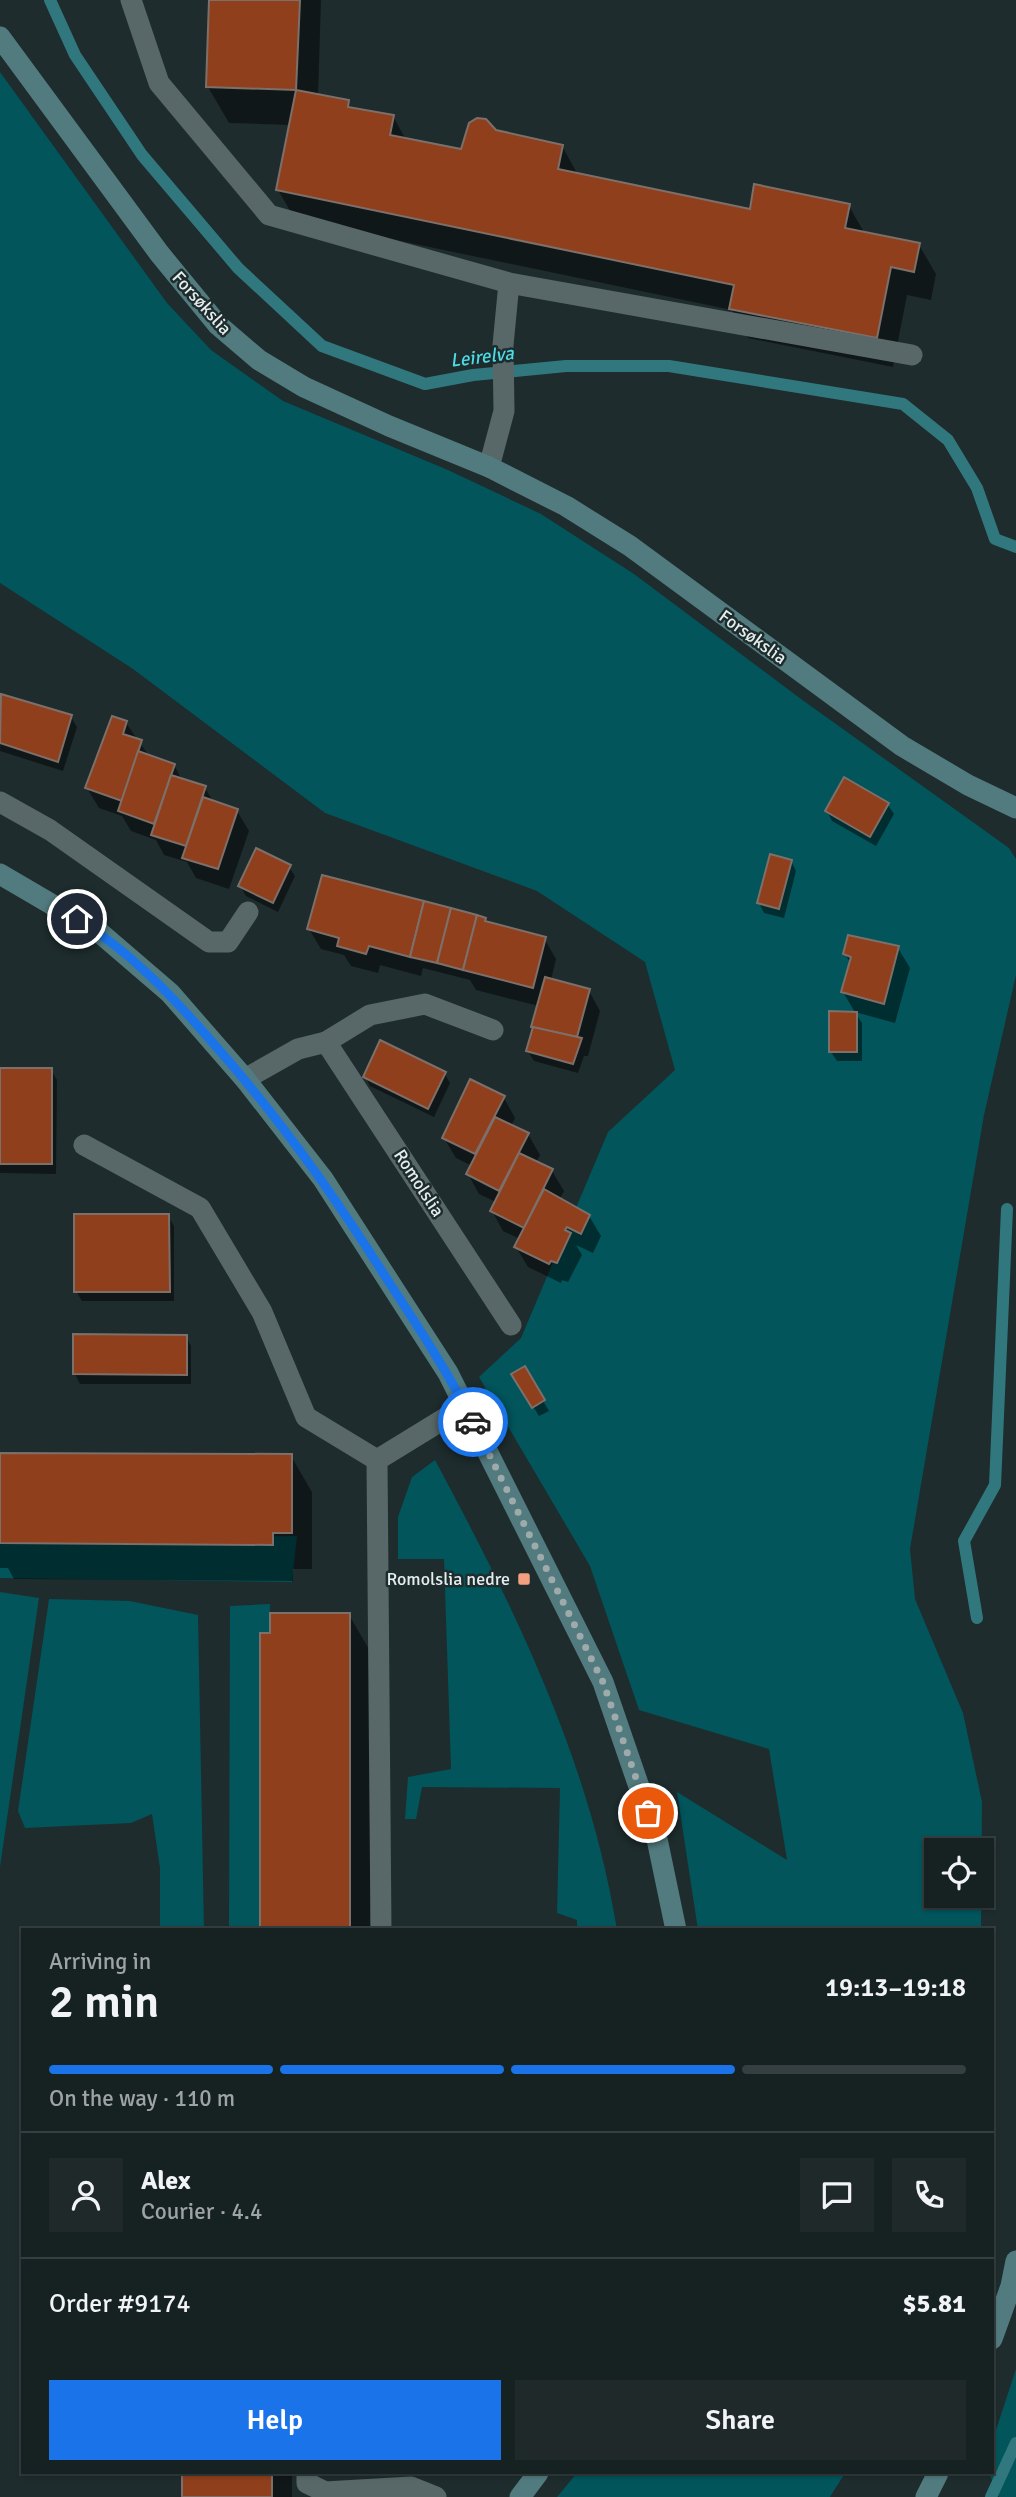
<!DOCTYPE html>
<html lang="en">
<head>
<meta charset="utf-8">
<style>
  :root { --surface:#162122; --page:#1f292a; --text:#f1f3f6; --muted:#9ea3a5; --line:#353e40; --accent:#1a73e8 }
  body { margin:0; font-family:Signika,sans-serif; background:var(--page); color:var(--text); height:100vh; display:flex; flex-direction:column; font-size:26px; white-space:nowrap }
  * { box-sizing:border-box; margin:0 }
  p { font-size:23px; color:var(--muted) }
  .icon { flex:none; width:38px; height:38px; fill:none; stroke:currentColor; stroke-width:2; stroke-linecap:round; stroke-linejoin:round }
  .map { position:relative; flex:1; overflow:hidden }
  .sheet { position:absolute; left:21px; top:1928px; width:973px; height:546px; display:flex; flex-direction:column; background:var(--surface); border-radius:0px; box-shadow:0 2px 5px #0004,0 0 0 2px var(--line) }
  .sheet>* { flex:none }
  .fabs { position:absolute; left:924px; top:1838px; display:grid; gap:14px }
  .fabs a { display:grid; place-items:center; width:70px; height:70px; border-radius:0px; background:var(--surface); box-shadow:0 2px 5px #0004,0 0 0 2px var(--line); font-size:35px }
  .pin { position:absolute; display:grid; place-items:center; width:60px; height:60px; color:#fff; margin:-30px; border:4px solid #fff; border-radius:50%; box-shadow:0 2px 7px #0007 }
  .courier { position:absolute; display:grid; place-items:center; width:70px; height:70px; margin:-35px; border:5px solid #1a73e8; border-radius:50%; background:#fff; color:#222; box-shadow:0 2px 9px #0007 }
  .summary em { font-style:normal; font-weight:600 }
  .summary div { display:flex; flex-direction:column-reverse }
  .summary { display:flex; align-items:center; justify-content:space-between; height:119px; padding:0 28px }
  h1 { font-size:46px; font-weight:600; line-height:52px }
  .bar { display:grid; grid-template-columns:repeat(4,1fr); gap:10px 7px; align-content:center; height:84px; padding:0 28px }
  .bar i { height:9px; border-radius:5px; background:var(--line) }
  .bar .on { background:var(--accent) }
  .bar p { grid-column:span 4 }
  .line { display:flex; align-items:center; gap:18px; padding:0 28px; border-top:2px solid var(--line) }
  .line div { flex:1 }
  .round { display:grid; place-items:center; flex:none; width:74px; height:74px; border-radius:0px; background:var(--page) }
  .action { display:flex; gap:14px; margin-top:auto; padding:14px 28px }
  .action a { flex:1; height:80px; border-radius:0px; background:var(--accent); color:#fff; font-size:28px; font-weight:600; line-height:80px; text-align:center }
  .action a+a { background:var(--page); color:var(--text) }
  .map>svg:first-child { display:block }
</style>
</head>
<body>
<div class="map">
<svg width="1016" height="2497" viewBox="0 0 1016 2497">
  <rect width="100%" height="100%" fill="#1e2c2d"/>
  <!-- green -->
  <g fill="#01555b" fill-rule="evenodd">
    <path d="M0,72L167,303L211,350L283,401L448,470L541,514L634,574L801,699L1009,848L1016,859V975L984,1115L910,1549L915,1599L963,1713L982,1802L981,1930H698L677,1792L787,1860L769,1749L639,1710L590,1566L479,1377L521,1338L608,1132L675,1070L645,962L537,891L325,813L133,669L0,583ZM936,1850H982V1895H936Z"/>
    <path d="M435,1460C515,1609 590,1762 617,1930H577V1920L557,1913L560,1788L422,1787L416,1819H405L408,1777L451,1769L444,1559H398V1517L412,1477Z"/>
    <path d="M297,1536L292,1582L0,1578V1542Z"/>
    <path d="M0,1592L39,1598L0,1867Z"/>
    <path d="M49,1599L130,1601L198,1615L204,1930H160V1868L152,1814L131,1823L25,1828L18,1811Z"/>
    <path d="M270,1604L263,1930H229L230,1606Z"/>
    <path d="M1016,2369V2497H999L989,2473H992V2442Z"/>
    <path d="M577,2473H845L830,2497H557Z"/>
  </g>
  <!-- shadow -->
  <g fill="#0007">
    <path d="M211,0H321L318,96L348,102L352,109L393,116L406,140L463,151L496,132L562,146L578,175L751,211L849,206L865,234L919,245L936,274L931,300L907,295L893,367L748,338L732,310L295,219L278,190L291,125L229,123L208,87Z"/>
    <path d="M3,696L71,717L77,727L63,771L0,751Z"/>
    <path d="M126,723L149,756L174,765L182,780L205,788L214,803L237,811L249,831L229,889L196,878L187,862L164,855L156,840L131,831L122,816L99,808L87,788Z"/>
    <path d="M888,805L894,814L876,846L832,821L827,811Z"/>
    <path d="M791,861L796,871L784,918L764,913L759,903Z"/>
    <path d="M289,867L295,876L278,912L246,896L240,886Z"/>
    <path d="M485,919L487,924L544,938L556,959L551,980L589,991L600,1011L588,1056H584L578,1073L534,1061L528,1051L539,1006L476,990L470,980L423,968L421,976L380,965L378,973L351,966L344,955L321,949L309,929Z"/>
    <path d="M898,948L910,968L895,1023L855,1012L862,1023V1061H837L831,1052L856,1014L843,992L851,964L845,954Z"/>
    <path d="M0,1070H51L57,1080L56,1174L0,1173Z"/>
    <path d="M444,1073L450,1083L434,1117L370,1086L365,1076Z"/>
    <path d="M504,1098L515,1118L511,1126L528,1134L540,1155L536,1163L552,1171L564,1191L559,1200L589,1216L601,1236L593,1253L576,1245L582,1255L568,1282L562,1280L561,1283L528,1267L516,1247L520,1239L503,1231L492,1211L496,1202L479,1194L468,1174L472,1166L456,1158L444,1138Z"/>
    <path d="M168,1216L174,1226V1301H82L76,1291Z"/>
    <path d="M186,1337L191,1346V1384H80L75,1374Z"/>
    <path d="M524,1369L549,1411L539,1416L514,1375Z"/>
    <path d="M0,1455L291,1456L312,1492V1569H293V1581L14,1579L8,1568H0Z"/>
    <path d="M349,1615L370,1651V1930H262V1634Z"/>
    <rect x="184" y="2473" width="108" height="24"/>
  </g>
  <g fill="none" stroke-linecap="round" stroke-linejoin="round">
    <!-- stream -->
    <g stroke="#30787e" stroke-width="12">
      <path d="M50,0L75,55L142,155L238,268L322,346L425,384L473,375L566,366H669L903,404L948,440L977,488L995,539L1016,547"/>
      <path d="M977,1618L964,1541L995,1485L1007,1209"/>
      <path d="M991,2497L1016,2443"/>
    </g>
  </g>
  <!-- building -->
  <g fill="#8f3f1b" stroke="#7d6f6a" stroke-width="2">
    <path d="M209,0H300L296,90L206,87Z"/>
    <path d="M296,90L349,100L348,107L394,115L390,135L461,149L469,123L477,118L486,119L496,130L563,145L558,169L750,209L754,184L850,204L845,228L920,243L914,272L891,267L877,338L729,309L734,285L276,190Z"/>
    <path d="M1,694L72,715L58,762L0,743Z"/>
    <path d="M112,716L127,721L123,734L142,740L122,801L85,788Z"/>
    <path d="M138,751L175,764L154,824L118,811Z"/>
    <path d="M171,775L206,786L186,846L151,835Z"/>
    <path d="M844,777L889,803L870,837L825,811Z"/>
    <path d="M203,797L238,809L218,869L182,858Z"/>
    <path d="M256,848L291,865L273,903L238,886Z"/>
    <path d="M770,854L792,860L779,909L757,903Z"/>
    <path d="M322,875L424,901L410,957L369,946L366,954L337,946L339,938L307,929Z"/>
    <path d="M424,901L451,908L437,963L410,957Z"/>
    <path d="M451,908L477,915L463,970L437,963Z"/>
    <path d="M477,915L486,918L485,921L546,937L533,988L463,970Z"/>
    <path d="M848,935L899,946L884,1004L841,992L851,957L843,954Z"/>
    <path d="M545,977L590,989L577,1037L531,1027Z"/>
    <path d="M829,1011L857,1012V1052H829Z"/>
    <path d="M533,1027L582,1038L573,1064L526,1051Z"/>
    <path d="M380,1040L446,1072L428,1109L363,1077Z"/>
    <rect x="0" y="1068" width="52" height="96"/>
    <path d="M470,1079L505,1096L475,1154L442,1138Z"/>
    <path d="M495,1117L529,1133L499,1191L466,1174Z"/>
    <path d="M519,1153L553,1169L524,1228L490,1211Z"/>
    <path d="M544,1189L590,1215L581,1234L567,1227L565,1230L571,1233L557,1263L551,1261L549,1264L514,1247Z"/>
    <path d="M74,1214H169L170,1292H74Z"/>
    <path d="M73,1334L187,1335V1375L73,1374Z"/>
    <path d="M525,1366L545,1400L532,1408L511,1374Z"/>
    <path d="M0,1453L292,1454V1533H273V1545L0,1543Z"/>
    <path d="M270,1613H350V1930H260V1633H270Z"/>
    <rect x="182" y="2473" width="90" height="24"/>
  </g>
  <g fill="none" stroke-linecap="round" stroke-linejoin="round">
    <!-- lane -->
    <g stroke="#586869" stroke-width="21">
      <path d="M131,0L159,83L269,215L509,283L503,345L504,411L489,467"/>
      <path d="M509,283L912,355"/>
      <path d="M0,802L50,830L209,942H228L248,912"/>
      <path d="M326,1042L370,1015L425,1004L493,1030"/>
      <path d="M245,1079L298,1049L326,1042L511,1325"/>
      <path d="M84,1145L200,1208L262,1312L306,1417L377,1460"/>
      <path d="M381,1930L377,1460L465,1406"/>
      <path d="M307,2473V2483L325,2492L411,2487L436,2497"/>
    </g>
    <!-- secondary -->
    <g stroke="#527b7f" stroke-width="21">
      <path d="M0,37L159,253L218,325L259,360L304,387L389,426L489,467L566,506L630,546L902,746L968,785L1016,808"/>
      <path d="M0,874L99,932L170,993L245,1079L323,1179L448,1373L603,1682L657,1839L676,1930"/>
      <path d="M992,2339L1011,2286L1016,2261"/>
      <path d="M520,2497L538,2473"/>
      <path d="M926,2497L938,2473"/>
    </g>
  </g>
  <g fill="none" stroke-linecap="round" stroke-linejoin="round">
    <!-- done -->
    <path stroke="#9faaab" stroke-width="7" stroke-dasharray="0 12.6" d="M473,1422L603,1682L648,1813"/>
    <!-- route -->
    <path stroke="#1a73e8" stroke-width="9" d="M77,919C130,951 173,997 213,1043C277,1115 332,1192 383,1273C415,1322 447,1370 473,1422"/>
  </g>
  <!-- markers -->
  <rect fill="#f2a07f" stroke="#1e2c2d" stroke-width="2.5" x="517" y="1572" width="14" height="14" rx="3.5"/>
  <g text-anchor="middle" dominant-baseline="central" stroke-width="5" stroke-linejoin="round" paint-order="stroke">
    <!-- street labels -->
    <g font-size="18" fill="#e5eeef" stroke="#1e2c2d">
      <text transform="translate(202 303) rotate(48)">Forsøkslia</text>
      <text transform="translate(753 637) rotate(36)">Forsøkslia</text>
      <text transform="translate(419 1183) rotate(57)">Romolslia</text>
    </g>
    <!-- poi labels -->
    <g font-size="18" fill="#e5eeef" stroke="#1e2c2d" text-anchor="end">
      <text x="510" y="1579">Romolslia nedre</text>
    </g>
    <!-- water labels -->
    <g font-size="19" font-style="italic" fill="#4ddbe6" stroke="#1e2c2d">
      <text transform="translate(482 357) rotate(-7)">Leirelva</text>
    </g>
  </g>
</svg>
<div class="fabs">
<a><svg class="icon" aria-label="locate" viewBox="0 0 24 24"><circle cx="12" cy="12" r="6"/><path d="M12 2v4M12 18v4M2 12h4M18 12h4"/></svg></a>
</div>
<div class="pin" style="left:648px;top:1813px;background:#ea580c"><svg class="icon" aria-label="bag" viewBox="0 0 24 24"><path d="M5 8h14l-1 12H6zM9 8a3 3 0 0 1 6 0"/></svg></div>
<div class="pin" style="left:77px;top:919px;background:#1f2937"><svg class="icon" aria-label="home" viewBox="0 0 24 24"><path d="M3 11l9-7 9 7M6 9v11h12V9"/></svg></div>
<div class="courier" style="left:473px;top:1422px"><svg class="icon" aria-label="car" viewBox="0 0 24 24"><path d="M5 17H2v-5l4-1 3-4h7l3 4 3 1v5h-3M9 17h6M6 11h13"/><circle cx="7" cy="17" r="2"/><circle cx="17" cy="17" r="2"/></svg></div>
<section class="sheet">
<div class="summary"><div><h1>2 min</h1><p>Arriving in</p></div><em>19:13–19:18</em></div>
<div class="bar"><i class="on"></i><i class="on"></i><i class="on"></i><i></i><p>On the way · 110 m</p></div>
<div class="line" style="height:126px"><a class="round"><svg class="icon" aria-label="person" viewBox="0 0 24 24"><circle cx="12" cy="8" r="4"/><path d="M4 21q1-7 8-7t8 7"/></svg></a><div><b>Alex</b><p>Courier · 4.4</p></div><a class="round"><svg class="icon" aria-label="chat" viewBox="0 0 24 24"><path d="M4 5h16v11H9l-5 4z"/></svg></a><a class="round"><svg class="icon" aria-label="phone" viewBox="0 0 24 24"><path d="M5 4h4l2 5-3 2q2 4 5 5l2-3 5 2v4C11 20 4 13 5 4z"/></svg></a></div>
<div class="line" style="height:91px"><div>Order #9174</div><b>$5.81</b></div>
<div class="action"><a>Help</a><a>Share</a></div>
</section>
</div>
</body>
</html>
